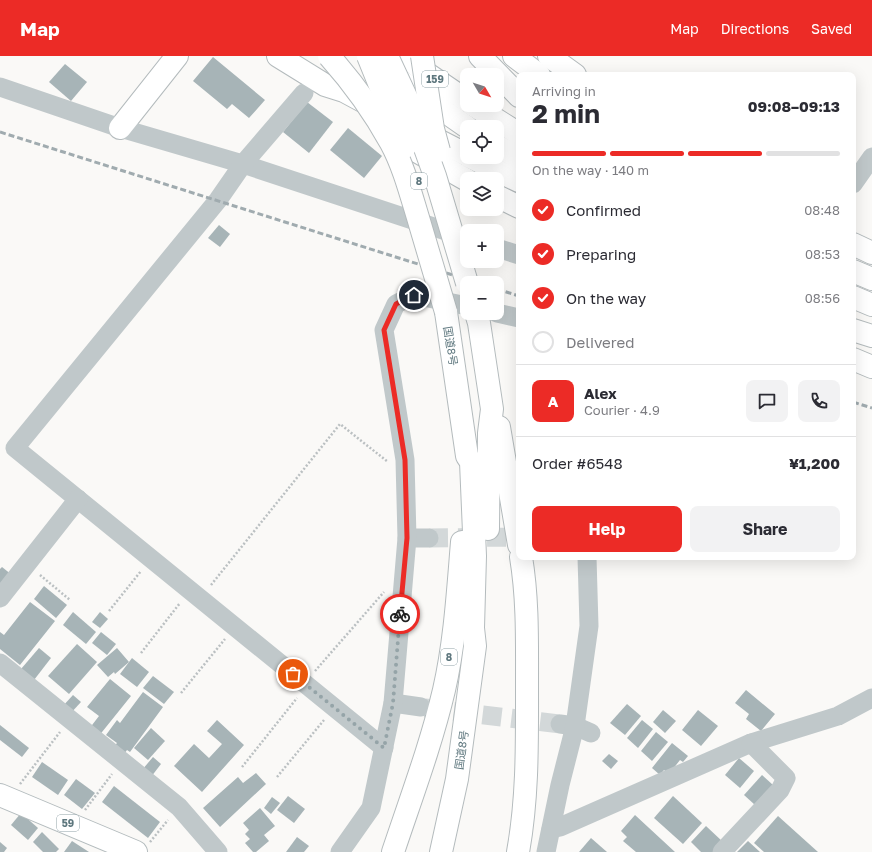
<!DOCTYPE html>
<html lang="en">
<head>
<meta charset="utf-8">
<style>
  :root { --surface:#fff; --page:#f2f2f3; --text:#2b2b33; --muted:#7c7c81; --line:#e1e1e2; --accent:#ec2b26 }
  body { margin:0; font-family:"Golos Text","Noto Sans JP",sans-serif; background:var(--page); color:var(--text); height:100vh; display:flex; flex-direction:column; font-size:15px; white-space:nowrap }
  * { box-sizing:border-box; margin:0 }
  p { font-size:13px; color:var(--muted) }
  .icon { flex:none; width:22px; height:22px; fill:none; stroke:currentColor; stroke-width:2; stroke-linecap:round; stroke-linejoin:round }
  .map { position:relative; flex:1; overflow:hidden }
  .side { position:absolute; left:516px; top:16px; width:340px; height:488px; display:flex; flex-direction:column; background:var(--surface); border-radius:8px; box-shadow:0 4px 16px #0002 }
  .side>* { flex:none }
  .needle { width:26px; rotate:129deg }
  .controls { position:absolute; left:460px; top:12px; display:grid; gap:8px }
  .controls a { display:grid; place-items:center; width:44px; height:44px; border-radius:8px; background:var(--surface); box-shadow:0 4px 16px #0002; font-size:20px }
  .pin { position:absolute; display:grid; place-items:center; width:34px; height:34px; color:#fff; margin:-17px; border:2px solid #fff; border-radius:50%; box-shadow:0 1px 4px #0007 }
  .courier { position:absolute; display:grid; place-items:center; width:40px; height:40px; margin:-20px; border:3px solid #ec2b26; border-radius:50%; background:#fff; color:#222; box-shadow:0 1px 5px #0007 }
  .summary em { font-style:normal; font-weight:700 }
  .summary div { display:flex; flex-direction:column-reverse }
  .summary { display:flex; align-items:center; justify-content:space-between; height:68px; padding:0 16px }
  h1 { font-size:26px; font-weight:700; line-height:30px }
  .bar { display:grid; grid-template-columns:repeat(4,1fr); gap:6px 4px; align-content:center; height:48px; padding:0 16px }
  .bar i { height:5px; border-radius:3px; background:var(--line) }
  .bar .active { background:var(--accent) }
  .bar p { grid-column:span 4 }
  .line { display:flex; align-items:center; gap:10px; padding:0 16px; border-top:1px solid var(--line) }
  .line div { flex:1 }
  .round { display:grid; place-items:center; flex:none; width:42px; height:42px; border-radius:8px; background:var(--page) }
  ol { padding:0 16px; list-style:none }
  li { display:flex; align-items:center; gap:12px; height:44px }
  li p { margin-inline-start:auto }
  li .icon { padding:4px; border-radius:50%; background:var(--accent); color:#fff; stroke-width:4 }
  li:last-child { color:var(--muted) }
  li i { width:22px; height:22px; border:2px solid var(--line); border-radius:50% }
  .cta { display:flex; gap:8px; margin-top:auto; padding:8px 16px }
  .cta a { flex:1; height:46px; border-radius:8px; background:var(--accent); color:#fff; font-size:16px; font-weight:700; line-height:46px; text-align:center }
  .cta a+a { background:var(--page); color:var(--text) }
  header { display:flex; align-items:center; gap:24px; box-sizing:border-box; height:56px; padding:0 20px; background:var(--accent); color:#fff }
  header strong { font-size:19px }
  nav { display:flex; gap:22px; margin-inline-start:auto; font-size:14px }
  .map>svg:first-child { display:block }
</style>
</head>
<body>
<header>
<strong>Map</strong>
<nav><a>Map</a><a>Directions</a><a>Saved</a></nav>
</header>
<div class="map">
<svg width="872" height="796" viewBox="0 0 872 796">
  <rect width="100%" height="100%" fill="#faf9f7"/>
  <!-- building -->
  <g fill="#a7b4b7">
    <path d="M213,1L265,44L249,62L232,48L227,53L193,25Z"/>
    <path d="M65,8L87,26L71,45L49,26Z"/>
    <path d="M307,46L333,66L309,97L283,76Z"/>
    <path d="M348,72L382,100L364,122L330,94Z"/>
    <path d="M219,169L230,178L220,191L208,182Z"/>
    <path d="M2,511L12,519L0,528V513Z"/>
    <path d="M44,530L67,549L56,562L34,543Z"/>
    <path d="M30,546L55,565L20,609L0,593V576L4,579Z"/>
    <path d="M73,556L96,576L86,588L63,569Z"/>
    <path d="M100,556L108,563L100,572L92,566Z"/>
    <path d="M101,576L116,588L107,599L92,587Z"/>
    <path d="M77,588L97,606L69,638L48,620Z"/>
    <path d="M39,592L51,602L34,624L21,613Z"/>
    <path d="M117,592L129,606L115,618L114,616L108,621L97,609Z"/>
    <path d="M132,602L149,616L137,631L120,618Z"/>
    <path d="M153,620L174,636L164,648L143,632Z"/>
    <path d="M110,623L131,640L98,681L89,673L99,660L87,651Z"/>
    <path d="M746,634L775,658L761,675L746,663L749,658L735,647Z"/>
    <path d="M143,636L163,651L130,696L127,694L121,702L111,694L117,687L106,679L117,664L120,667Z"/>
    <path d="M73,639L81,646L70,658L62,651Z"/>
    <path d="M627,648L641,660L625,679L610,667Z"/>
    <path d="M663,654L676,665L665,677L653,666Z"/>
    <path d="M698,654L718,670L701,690L682,674Z"/>
    <path d="M217,664L244,689L202,736L174,710L194,688L209,702L222,688L207,675Z"/>
    <path d="M642,664L653,673L638,692L627,682Z"/>
    <path d="M0,669L29,692L22,701L0,684Z"/>
    <path d="M151,672L165,685L148,704L134,692Z"/>
    <path d="M656,676L668,686L652,705L641,695Z"/>
    <path d="M672,687L688,700L683,706L680,704L669,718L664,714L660,719L652,712Z"/>
    <path d="M609,698L618,705L611,713L602,705Z"/>
    <path d="M153,701L161,708L151,721L142,714Z"/>
    <path d="M739,702L754,715L740,732L725,719Z"/>
    <path d="M42,706L68,724L58,739L32,721Z"/>
    <path d="M256,717L266,728L220,771L203,752L238,721L243,727Z"/>
    <path d="M762,719L773,729L755,749L744,739Z"/>
    <path d="M76,723L95,737L82,753L64,739Z"/>
    <path d="M114,730L160,766L148,782L102,746Z"/>
    <path d="M288,740L305,753L294,767L277,754Z"/>
    <path d="M673,740L702,767L683,788L654,762Z"/>
    <path d="M272,741L280,747L271,758L264,752Z"/>
    <path d="M260,752L275,770L264,779L269,785L256,796H253L245,787L250,783L245,778L249,774L243,767Z"/>
    <path d="M21,757L38,772L28,784L11,769Z"/>
    <path d="M635,759L675,796H636L623,785L627,781L621,775Z"/>
    <path d="M778,760L818,796H764L754,787Z"/>
    <path d="M706,770L723,786L714,796H701L691,786Z"/>
    <path d="M42,776L59,793L56,796H43L33,786Z"/>
    <path d="M297,781L309,790L304,796H286Z"/>
    <path d="M591,782L607,796H579Z"/>
    <path d="M72,785L89,796H64Z"/>
    <path d="M748,785L760,796H737Z"/>
    <path d="M0,786L7,792L4,796H0Z"/>
  </g>
  <g fill="none" stroke-linecap="round" stroke-linejoin="round">
    <!-- minor-tunnel -->
    <g stroke="#d3d8d9" stroke-width="19" stroke-dasharray="19 10" stroke-linecap="butt">
      <path d="M429,482L519,481"/>
      <path d="M425,652L560,668"/>
    </g>
    <defs>
      <path id="major" d="M0,739L136,796"/>
      <g id="highway">
        <path d="M278,0L325,29L344,35L370,49"/>
        <path d="M405,0L426,17L467,45"/>
        <path d="M480,0L519,40"/>
        <path d="M514,0L539,19"/>
        <path d="M549,0L575,19"/>
        <path d="M391,18L467,71"/>
        <path d="M473,49L519,78"/>
        <path d="M120,72L177,0"/>
        <path d="M422,76L467,99"/>
        <path d="M497,90L519,102"/>
        <path d="M418,96L467,124"/>
        <path d="M470,101L506,119L519,125"/>
        <path d="M497,140L519,151"/>
        <path d="M853,188L872,197"/>
        <path d="M853,215L872,223"/>
        <path d="M853,241L872,249"/>
        <path d="M476,257L479,267L492,353L489,377L488,473"/>
        <path d="M853,274L872,280"/>
        <path d="M853,303L872,311"/>
        <path d="M499,371L519,489"/>
        <path d="M393,796C411,742 431,689 444,634C455,586 458,535 462,486"/>
        <path d="M441,796L457,723L475,590L473,572L475,500L471,406L467,400L446,256"/>
        <path d="M518,796C528,741 527,685 527,629C527,586 528,543 521,501"/>
      </g>
    </defs>
    <!-- major casing -->
    <use href="#major" stroke="#b4bcbe" stroke-width="24"/>
    <!-- highway casing -->
    <use href="#highway" stroke="#b4bbbd" stroke-width="24"/>
    <!-- path -->
    <g stroke="#bbc0c2" stroke-width="2.5" stroke-dasharray="2 2" stroke-linecap="butt">
      <path d="M40,519L70,544"/>
      <path d="M211,529L340,368L388,406"/>
      <path d="M109,555L141,515"/>
      <path d="M141,597L180,547"/>
      <path d="M315,615L384,536"/>
      <path d="M181,637L225,583"/>
      <path d="M242,711L297,642"/>
      <path d="M277,721L324,664"/>
      <path d="M20,728L60,676"/>
      <path d="M85,754L112,718"/>
      <path d="M150,786L168,764"/>
    </g>
    <!-- minor -->
    <g stroke="#c0c8ca" stroke-width="19">
      <path d="M0,31L120,72L243,108L467,182"/>
      <path d="M304,37L243,108L218,144L15,392L384,692"/>
      <path d="M853,128L872,101"/>
      <path d="M497,192L519,199"/>
      <path d="M497,257L519,262"/>
      <path d="M407,482H429"/>
      <path d="M0,542L78,443"/>
      <path d="M0,607L179,751L218,796"/>
      <path d="M393,647L421,651"/>
      <path d="M560,668L575,670L591,677"/>
      <path d="M551,773L560,771L751,687L838,660L872,642"/>
      <path d="M340,796L371,752L393,647L407,482L405,404L384,274L396,248L414,239L467,250"/>
      <path d="M546,796L560,729L575,670L589,570L587,501"/>
      <path d="M722,796L780,734L786,722L751,687"/>
    </g>
    <!-- major -->
    <use href="#major" stroke="#fff" stroke-width="22"/>
    <!-- highway -->
    <use href="#highway" stroke="#fff" stroke-width="22"/>
    <!-- rail -->
    <g stroke="#a0abaf" stroke-width="3" stroke-dasharray="6 3" stroke-linecap="butt">
      <path d="M0,76L478,227"/>
      <path d="M497,233L519,240"/>
      <path d="M853,346L872,352"/>
    </g>
    <defs>
      <g id="highway-bridge">
        <path d="M329,0C353,27 374,56 391,87C404,111 411,139 419,165C428,195 437,226 446,256"/>
        <path d="M368,0L405,91"/>
        <path d="M387,0L408,45L435,120L467,227"/>
        <path d="M422,0L433,73L439,95"/>
      </g>
    </defs>
    <!-- highway-bridge casing -->
    <use href="#highway-bridge" stroke="#b4bbbd" stroke-width="24" stroke-linecap="butt"/>
    <!-- highway-bridge -->
    <use href="#highway-bridge" stroke="#fff" stroke-width="22"/>
  </g>
  <g fill="none" stroke-linecap="round" stroke-linejoin="round">
    <!-- done -->
    <path stroke="#95a4a8" stroke-width="4" stroke-dasharray="0 7.2" d="M293,618L384,692L393,647L400,558"/>
    <!-- route -->
    <path stroke="#ec2b26" stroke-width="5" d="M400,558L407,482L405,404L384,274L396,248L414,239"/>
  </g>
  <g text-anchor="middle" dominant-baseline="central" stroke-width="4" stroke-linejoin="round" paint-order="stroke">
    <!-- shield labels -->
    <g fill="#fff" stroke="#8ea0a5" stroke-width="1">
      <rect x="422" y="15" width="26" height="16" rx="3"/>
      <rect x="411" y="117" width="16" height="16" rx="3"/>
      <rect x="441" y="593" width="16" height="16" rx="3"/>
      <rect x="57" y="759" width="22" height="16" rx="3"/>
    </g>
    <g font-size="10" font-weight="bold" fill="#5e777e">
      <text x="435" y="23">159</text>
      <text x="419" y="125">8</text>
      <text x="449" y="601">8</text>
      <text x="68" y="767">59</text>
    </g>
    <!-- street labels -->
    <g font-size="11" fill="#5e777e" stroke="#fff">
      <text transform="translate(451 290) rotate(81)">国道8号</text>
      <text transform="translate(461 694) rotate(-82)">国道8号</text>
    </g>
  </g>
</svg>
<div class="controls">
<a><svg class="needle" viewBox="-14 -14 28 28"><path d="M0-13l5 13h-10z" fill="#e53935"/><path d="M0 13l5-13h-10z" fill="#7c7c81"/></svg></a>
<a><svg class="icon" aria-label="locate" viewBox="0 0 24 24"><circle cx="12" cy="12" r="6"/><path d="M12 2v4M12 18v4M2 12h4M18 12h4"/></svg></a>
<a><svg class="icon" aria-label="layers" viewBox="0 0 24 24"><path d="M12 4l9 5-9 5-9-5zM3 14l9 5 9-5"/></svg></a>
<a>+</a>
<a>−</a>
</div>
<div class="pin" style="left:293px;top:618px;background:#ea580c"><svg class="icon" aria-label="bag" viewBox="0 0 24 24"><path d="M5 8h14l-1 12H6zM9 8a3 3 0 0 1 6 0"/></svg></div>
<div class="pin" style="left:414px;top:239px;background:#1f2937"><svg class="icon" aria-label="home" viewBox="0 0 24 24"><path d="M3 11l9-7 9 7M6 9v11h12V9"/></svg></div>
<div class="courier" style="left:400px;top:558px"><svg class="icon" aria-label="bike" viewBox="0 0 24 24"><circle cx="6" cy="16" r="4"/><circle cx="18" cy="16" r="4"/><path d="M6 16l4-8h5l3 8M10 8l3 8H6M13 5h3"/></svg></div>
<section class="side">
<div class="summary"><div><h1>2 min</h1><p>Arriving in</p></div><em>09:08–09:13</em></div>
<div class="bar"><i class="active"></i><i class="active"></i><i class="active"></i><i></i><p>On the way · 140 m</p></div>
<ol>
<li><svg class="icon" aria-label="check" viewBox="0 0 24 24"><path d="M5 12l5 5 9-10"/></svg>Confirmed<p>08:48</p></li>
<li><svg class="icon" aria-label="check" viewBox="0 0 24 24"><path d="M5 12l5 5 9-10"/></svg>Preparing<p>08:53</p></li>
<li><svg class="icon" aria-label="check" viewBox="0 0 24 24"><path d="M5 12l5 5 9-10"/></svg>On the way<p>08:56</p></li>
<li><i></i>Delivered</li>
</ol>
<div class="line" style="height:72px"><b class="round" style="background:var(--accent);color:#fff">A</b><div><b>Alex</b><p>Courier · 4.9</p></div><a class="round"><svg class="icon" aria-label="chat" viewBox="0 0 24 24"><path d="M4 5h16v11H9l-5 4z"/></svg></a><a class="round"><svg class="icon" aria-label="phone" viewBox="0 0 24 24"><path d="M5 4h4l2 5-3 2q2 4 5 5l2-3 5 2v4C11 20 4 13 5 4z"/></svg></a></div>
<div class="line" style="height:52px"><div>Order #6548</div><b>¥1,200</b></div>
<div class="cta"><a>Help</a><a>Share</a></div>
</section>
</div>
</body>
</html>
